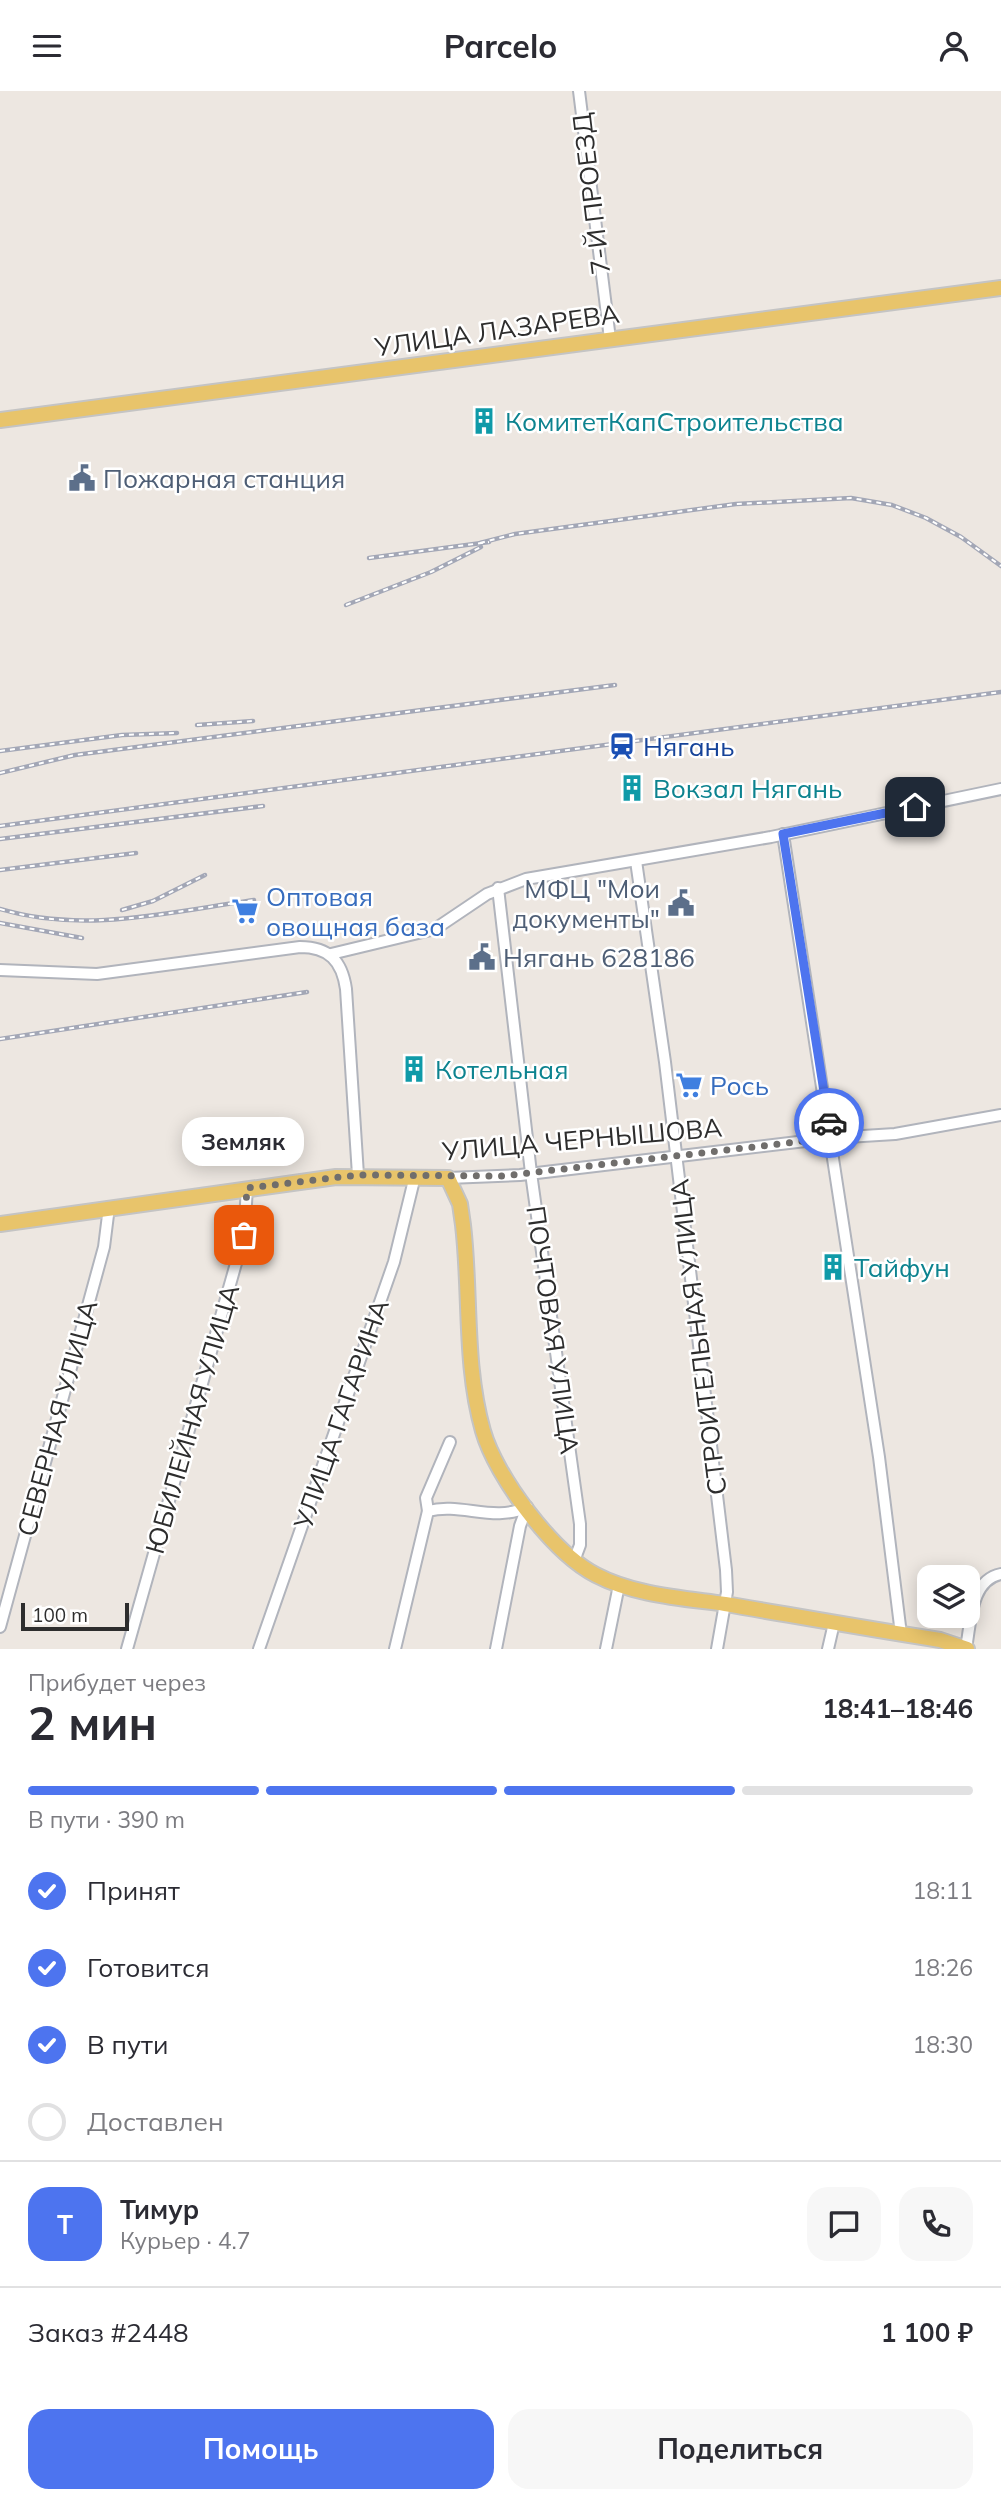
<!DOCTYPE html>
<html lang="ru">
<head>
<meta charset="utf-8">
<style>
  :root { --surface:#fff; --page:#f7f7f7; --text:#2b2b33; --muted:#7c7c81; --line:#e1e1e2; --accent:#4d74ef }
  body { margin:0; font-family:Mulish,sans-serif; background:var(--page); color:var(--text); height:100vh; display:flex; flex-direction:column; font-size:26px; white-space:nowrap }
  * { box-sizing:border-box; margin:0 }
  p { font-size:23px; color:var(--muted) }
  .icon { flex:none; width:38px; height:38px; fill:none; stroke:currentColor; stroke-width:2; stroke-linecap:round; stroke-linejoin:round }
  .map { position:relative; height:1558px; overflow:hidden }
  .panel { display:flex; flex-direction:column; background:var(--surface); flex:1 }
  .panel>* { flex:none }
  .controls { position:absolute; left:917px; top:1474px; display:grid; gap:14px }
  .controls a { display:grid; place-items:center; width:63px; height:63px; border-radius:14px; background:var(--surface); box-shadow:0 4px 18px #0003; font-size:35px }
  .scale { position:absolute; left:21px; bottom:18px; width:108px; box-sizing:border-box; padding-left:7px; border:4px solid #2d2d2d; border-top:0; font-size:19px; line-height:24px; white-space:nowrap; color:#2d2d2d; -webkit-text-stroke:5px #fff; paint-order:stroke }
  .pin { position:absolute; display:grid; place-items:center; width:60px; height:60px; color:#fff; margin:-30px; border-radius:14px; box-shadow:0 4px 10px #0006 }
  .courier { position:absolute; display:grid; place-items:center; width:70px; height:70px; margin:-35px; border:5px solid #4d74ef; border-radius:50%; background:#fff; color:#222; box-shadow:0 2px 9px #0007 }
  .bubble { position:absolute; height:49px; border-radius:21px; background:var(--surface); box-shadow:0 4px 18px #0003; font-size:23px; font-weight:700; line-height:49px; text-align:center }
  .head em { font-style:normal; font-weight:700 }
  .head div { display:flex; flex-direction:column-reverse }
  .head { display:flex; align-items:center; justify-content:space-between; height:119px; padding:0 28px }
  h1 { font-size:46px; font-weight:700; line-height:52px }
  .bar { display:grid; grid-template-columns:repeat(4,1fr); gap:10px 7px; align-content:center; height:84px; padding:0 28px }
  .bar i { height:9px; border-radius:5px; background:var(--line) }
  .bar .current { background:var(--accent) }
  .bar p { grid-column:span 4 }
  .line { display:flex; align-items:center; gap:18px; padding:0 28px; border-top:2px solid var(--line) }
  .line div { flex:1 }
  .round { display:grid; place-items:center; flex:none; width:74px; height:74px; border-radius:21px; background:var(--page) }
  ol { padding:0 28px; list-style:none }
  li { display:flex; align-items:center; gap:21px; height:77px }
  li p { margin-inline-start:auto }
  li .icon { padding:7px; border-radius:50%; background:var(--accent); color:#fff; stroke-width:4 }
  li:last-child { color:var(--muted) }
  li i { width:38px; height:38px; border:4px solid var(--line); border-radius:50% }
  .action { display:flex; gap:14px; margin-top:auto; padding:14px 28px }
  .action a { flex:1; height:80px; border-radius:21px; background:var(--accent); color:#fff; font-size:28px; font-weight:700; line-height:80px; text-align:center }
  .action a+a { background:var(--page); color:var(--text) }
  header { display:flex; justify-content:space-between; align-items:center; height:91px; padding:0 28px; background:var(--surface); font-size:32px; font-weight:700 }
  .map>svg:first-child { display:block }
</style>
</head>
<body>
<header><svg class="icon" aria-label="menu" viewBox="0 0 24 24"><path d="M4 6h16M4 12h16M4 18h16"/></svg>Parcelo<svg class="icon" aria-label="person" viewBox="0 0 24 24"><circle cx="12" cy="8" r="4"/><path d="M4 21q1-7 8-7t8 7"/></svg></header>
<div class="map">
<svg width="1001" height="1558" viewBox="0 0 1001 1558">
  <rect width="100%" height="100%" fill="#ede7e1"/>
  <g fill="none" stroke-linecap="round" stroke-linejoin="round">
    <defs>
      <g id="minor">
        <path d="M579,0L610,248"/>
        <path d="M783,743L879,1366L901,1543"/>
        <path d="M636,770L665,971L726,1479L727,1501L717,1558"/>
        <path d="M498,797L531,1082L580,1433V1454L574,1470"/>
        <path d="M331,863L435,838L487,803L526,788L771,746L1001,698"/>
        <path d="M0,879L97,883L300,856C329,856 342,870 346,898L358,1084"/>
        <path d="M448,1087L520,1084L831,1047L895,1043L1001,1024"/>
        <path d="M428,1420L426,1407L450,1351"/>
        <path d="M0,1536L104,1156L109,1116"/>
        <path d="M966,1557C971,1532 970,1489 1001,1483"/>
        <path d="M127,1558L244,1144L247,1097"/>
        <path d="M259,1558L394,1171L415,1085"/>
        <path d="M395,1558L428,1420C461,1411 494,1432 527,1416"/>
        <path d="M496,1558L520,1435L527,1416"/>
        <path d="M606,1558L619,1494"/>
        <path d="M828,1558L834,1532"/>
      </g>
      <g id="major">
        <path d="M0,329L1001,197"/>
        <path d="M0,1133L336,1086L448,1087L460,1113L463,1134C471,1201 464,1274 483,1340C496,1386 553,1462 596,1484C634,1504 682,1507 725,1513C796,1525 868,1538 940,1549L967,1558"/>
      </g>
    </defs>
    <!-- minor casing -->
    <use href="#minor" stroke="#b1b4bc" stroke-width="14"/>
    <!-- major casing -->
    <use href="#major" stroke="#c4c4c4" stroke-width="18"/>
    <!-- minor -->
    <use href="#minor" stroke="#fff" stroke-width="10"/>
    <!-- major -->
    <use href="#major" stroke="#e8c46b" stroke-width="14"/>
    <defs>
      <g id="rail">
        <path d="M480,452L515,443L736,413L851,407L892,414L926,427L961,446L1001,475"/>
        <path d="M369,467L489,451"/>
        <path d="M346,514L431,481L481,456"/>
        <path d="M197,634L253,630"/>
        <path d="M0,660L122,644L177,642"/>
        <path d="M0,682L75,664L615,594"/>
        <path d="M0,735L1001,601"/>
        <path d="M0,748L263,715"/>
        <path d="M0,779L136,762"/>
        <path d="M0,818C83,843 170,821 254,809"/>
        <path d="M122,819L153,810L205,784"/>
        <path d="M0,832L82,847"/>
        <path d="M0,948L307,901"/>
      </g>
    </defs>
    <!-- rail casing -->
    <use href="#rail" stroke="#a3a7b6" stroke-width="4.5"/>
    <!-- rail -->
    <use href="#rail" stroke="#fff" stroke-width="2" stroke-dasharray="5" stroke-linecap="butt"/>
  </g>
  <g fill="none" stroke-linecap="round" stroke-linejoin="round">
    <!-- done -->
    <path stroke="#706e6c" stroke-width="7" stroke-dasharray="0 12.6" d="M244,1144L247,1097L358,1084L503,1085L831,1047L829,1032"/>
    <!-- route -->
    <path stroke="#4d74ef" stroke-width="9" d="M829,1032L783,743L915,716"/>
  </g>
  <!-- icons -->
  <defs>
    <symbol id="building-bare" viewBox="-9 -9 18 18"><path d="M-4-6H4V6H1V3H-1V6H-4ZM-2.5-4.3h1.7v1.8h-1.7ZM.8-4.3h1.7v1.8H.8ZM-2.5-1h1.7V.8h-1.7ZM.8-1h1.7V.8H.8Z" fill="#0f9aa8" stroke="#fff" stroke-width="2.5" paint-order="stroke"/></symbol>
    <symbol id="civic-bare" viewBox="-9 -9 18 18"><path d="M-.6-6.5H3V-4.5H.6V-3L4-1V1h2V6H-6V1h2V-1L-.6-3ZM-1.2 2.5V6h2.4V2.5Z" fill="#5c6f8a" stroke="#fff" stroke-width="2.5" paint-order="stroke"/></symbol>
    <symbol id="station-bare" viewBox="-9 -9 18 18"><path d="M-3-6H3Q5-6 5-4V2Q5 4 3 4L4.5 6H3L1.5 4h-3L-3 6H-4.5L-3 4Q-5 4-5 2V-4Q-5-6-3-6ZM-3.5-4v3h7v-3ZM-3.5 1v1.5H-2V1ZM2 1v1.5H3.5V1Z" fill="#1a4fb4" stroke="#fff" stroke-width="2.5" paint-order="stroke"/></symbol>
    <symbol id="supermarket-bare" viewBox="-9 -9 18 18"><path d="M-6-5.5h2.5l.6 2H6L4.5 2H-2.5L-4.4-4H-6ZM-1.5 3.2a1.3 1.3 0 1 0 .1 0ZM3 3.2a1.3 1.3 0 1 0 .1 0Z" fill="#3f7fe0" stroke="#fff" stroke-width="2.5" paint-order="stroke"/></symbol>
  </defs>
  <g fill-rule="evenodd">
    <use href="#building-bare" x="465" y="311" width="38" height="38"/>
    <use href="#civic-bare" x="63" y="368" width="38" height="38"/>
    <use href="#station-bare" x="603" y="636" width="38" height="38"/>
    <use href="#building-bare" x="613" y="678" width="38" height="38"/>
    <use href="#civic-bare" x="662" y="793" width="38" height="38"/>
    <use href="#supermarket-bare" x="226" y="801" width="38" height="38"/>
    <use href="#civic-bare" x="463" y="847" width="38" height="38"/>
    <use href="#building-bare" x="395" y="959" width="38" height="38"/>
    <use href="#supermarket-bare" x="670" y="975" width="38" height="38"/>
    <use href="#building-bare" x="814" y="1157" width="38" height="38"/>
  </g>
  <g text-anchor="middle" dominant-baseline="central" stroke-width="5" stroke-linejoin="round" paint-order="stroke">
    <!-- street labels -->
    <g font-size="26" fill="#2d2d2d" stroke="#fff">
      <text transform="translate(591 103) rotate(-97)">7-Й ПРОЕЗД</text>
      <text transform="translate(497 239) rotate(-8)">УЛИЦА ЛАЗАРЕВА</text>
      <text transform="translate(582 1048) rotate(-5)">УЛИЦА ЧЕРНЫШОВА</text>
      <text transform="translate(553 1239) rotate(82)">ПОЧТОВАЯ УЛИЦА</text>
      <text transform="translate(698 1246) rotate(-97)">СТРОИТЕЛЬНАЯ УЛИЦА</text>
      <text transform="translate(341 1323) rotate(-71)">УЛИЦА ГАГАРИНА</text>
      <text transform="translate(57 1327) rotate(-75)">СЕВЕРНАЯ УЛИЦА</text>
      <text transform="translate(192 1328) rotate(-74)">ЮБИЛЕЙНАЯ УЛИЦА</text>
    </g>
    <!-- culture labels -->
    <g font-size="26" fill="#0d838f" stroke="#fff" text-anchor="start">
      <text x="505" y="330">КомитетКапСтроительства</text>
      <text x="653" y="697">Вокзал Нягань</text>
      <text x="435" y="978">Котельная</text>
      <text x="854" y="1176">Тайфун</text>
    </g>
    <!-- service labels -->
    <g font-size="26" fill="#4e5e75" stroke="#fff" text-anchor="start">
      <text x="103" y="387">Пожарная станция</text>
      <text x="660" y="797" text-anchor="end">МФЦ "Мои<tspan x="660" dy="30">документы"</tspan></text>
      <text x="503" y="866">Нягань 628186</text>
    </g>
    <!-- transit labels -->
    <g font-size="26" fill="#164399" stroke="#fff" text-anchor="start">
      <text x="643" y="655">Нягань</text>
    </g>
    <!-- shop labels -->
    <g font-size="26" fill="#366cbe" stroke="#fff" text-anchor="start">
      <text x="266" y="805">Оптовая<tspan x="266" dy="30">овощная база</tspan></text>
      <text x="710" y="994">Рось</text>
    </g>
  </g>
</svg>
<div class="controls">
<a><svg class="icon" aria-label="layers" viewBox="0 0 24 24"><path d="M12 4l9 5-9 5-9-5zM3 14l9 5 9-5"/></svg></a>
</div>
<div class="scale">100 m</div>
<div class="pin" style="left:244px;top:1144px;background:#ea580c"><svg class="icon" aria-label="bag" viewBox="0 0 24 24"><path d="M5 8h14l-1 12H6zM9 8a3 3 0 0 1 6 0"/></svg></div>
<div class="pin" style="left:915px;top:716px;background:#1f2937"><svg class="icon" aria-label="home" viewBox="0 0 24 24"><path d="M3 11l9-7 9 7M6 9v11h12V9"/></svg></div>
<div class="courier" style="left:829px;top:1032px"><svg class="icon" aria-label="car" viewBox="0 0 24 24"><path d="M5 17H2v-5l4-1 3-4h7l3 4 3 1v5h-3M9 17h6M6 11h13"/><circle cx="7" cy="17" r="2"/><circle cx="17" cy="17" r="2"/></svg></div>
<div class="bubble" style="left:182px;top:1026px;width:122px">Земляк</div>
</div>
<section class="panel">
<div class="head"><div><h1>2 мин</h1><p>Прибудет через</p></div><em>18:41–18:46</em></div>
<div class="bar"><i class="current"></i><i class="current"></i><i class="current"></i><i></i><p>В пути · 390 m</p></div>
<ol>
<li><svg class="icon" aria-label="check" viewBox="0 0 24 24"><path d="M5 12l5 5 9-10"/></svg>Принят<p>18:11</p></li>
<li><svg class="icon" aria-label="check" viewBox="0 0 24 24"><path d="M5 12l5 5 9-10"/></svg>Готовится<p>18:26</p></li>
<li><svg class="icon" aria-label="check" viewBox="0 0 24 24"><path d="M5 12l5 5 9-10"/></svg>В пути<p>18:30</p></li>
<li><i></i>Доставлен</li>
</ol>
<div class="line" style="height:126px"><b class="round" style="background:var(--accent);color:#fff">Т</b><div><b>Тимур</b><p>Курьер · 4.7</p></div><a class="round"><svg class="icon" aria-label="chat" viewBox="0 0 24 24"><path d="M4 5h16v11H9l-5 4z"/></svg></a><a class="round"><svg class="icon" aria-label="phone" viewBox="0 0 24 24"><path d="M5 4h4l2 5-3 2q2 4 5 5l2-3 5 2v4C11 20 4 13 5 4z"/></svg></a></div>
<div class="line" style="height:91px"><div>Заказ #2448</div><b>1 100 ₽</b></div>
<div class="action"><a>Помощь</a><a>Поделиться</a></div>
</section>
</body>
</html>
